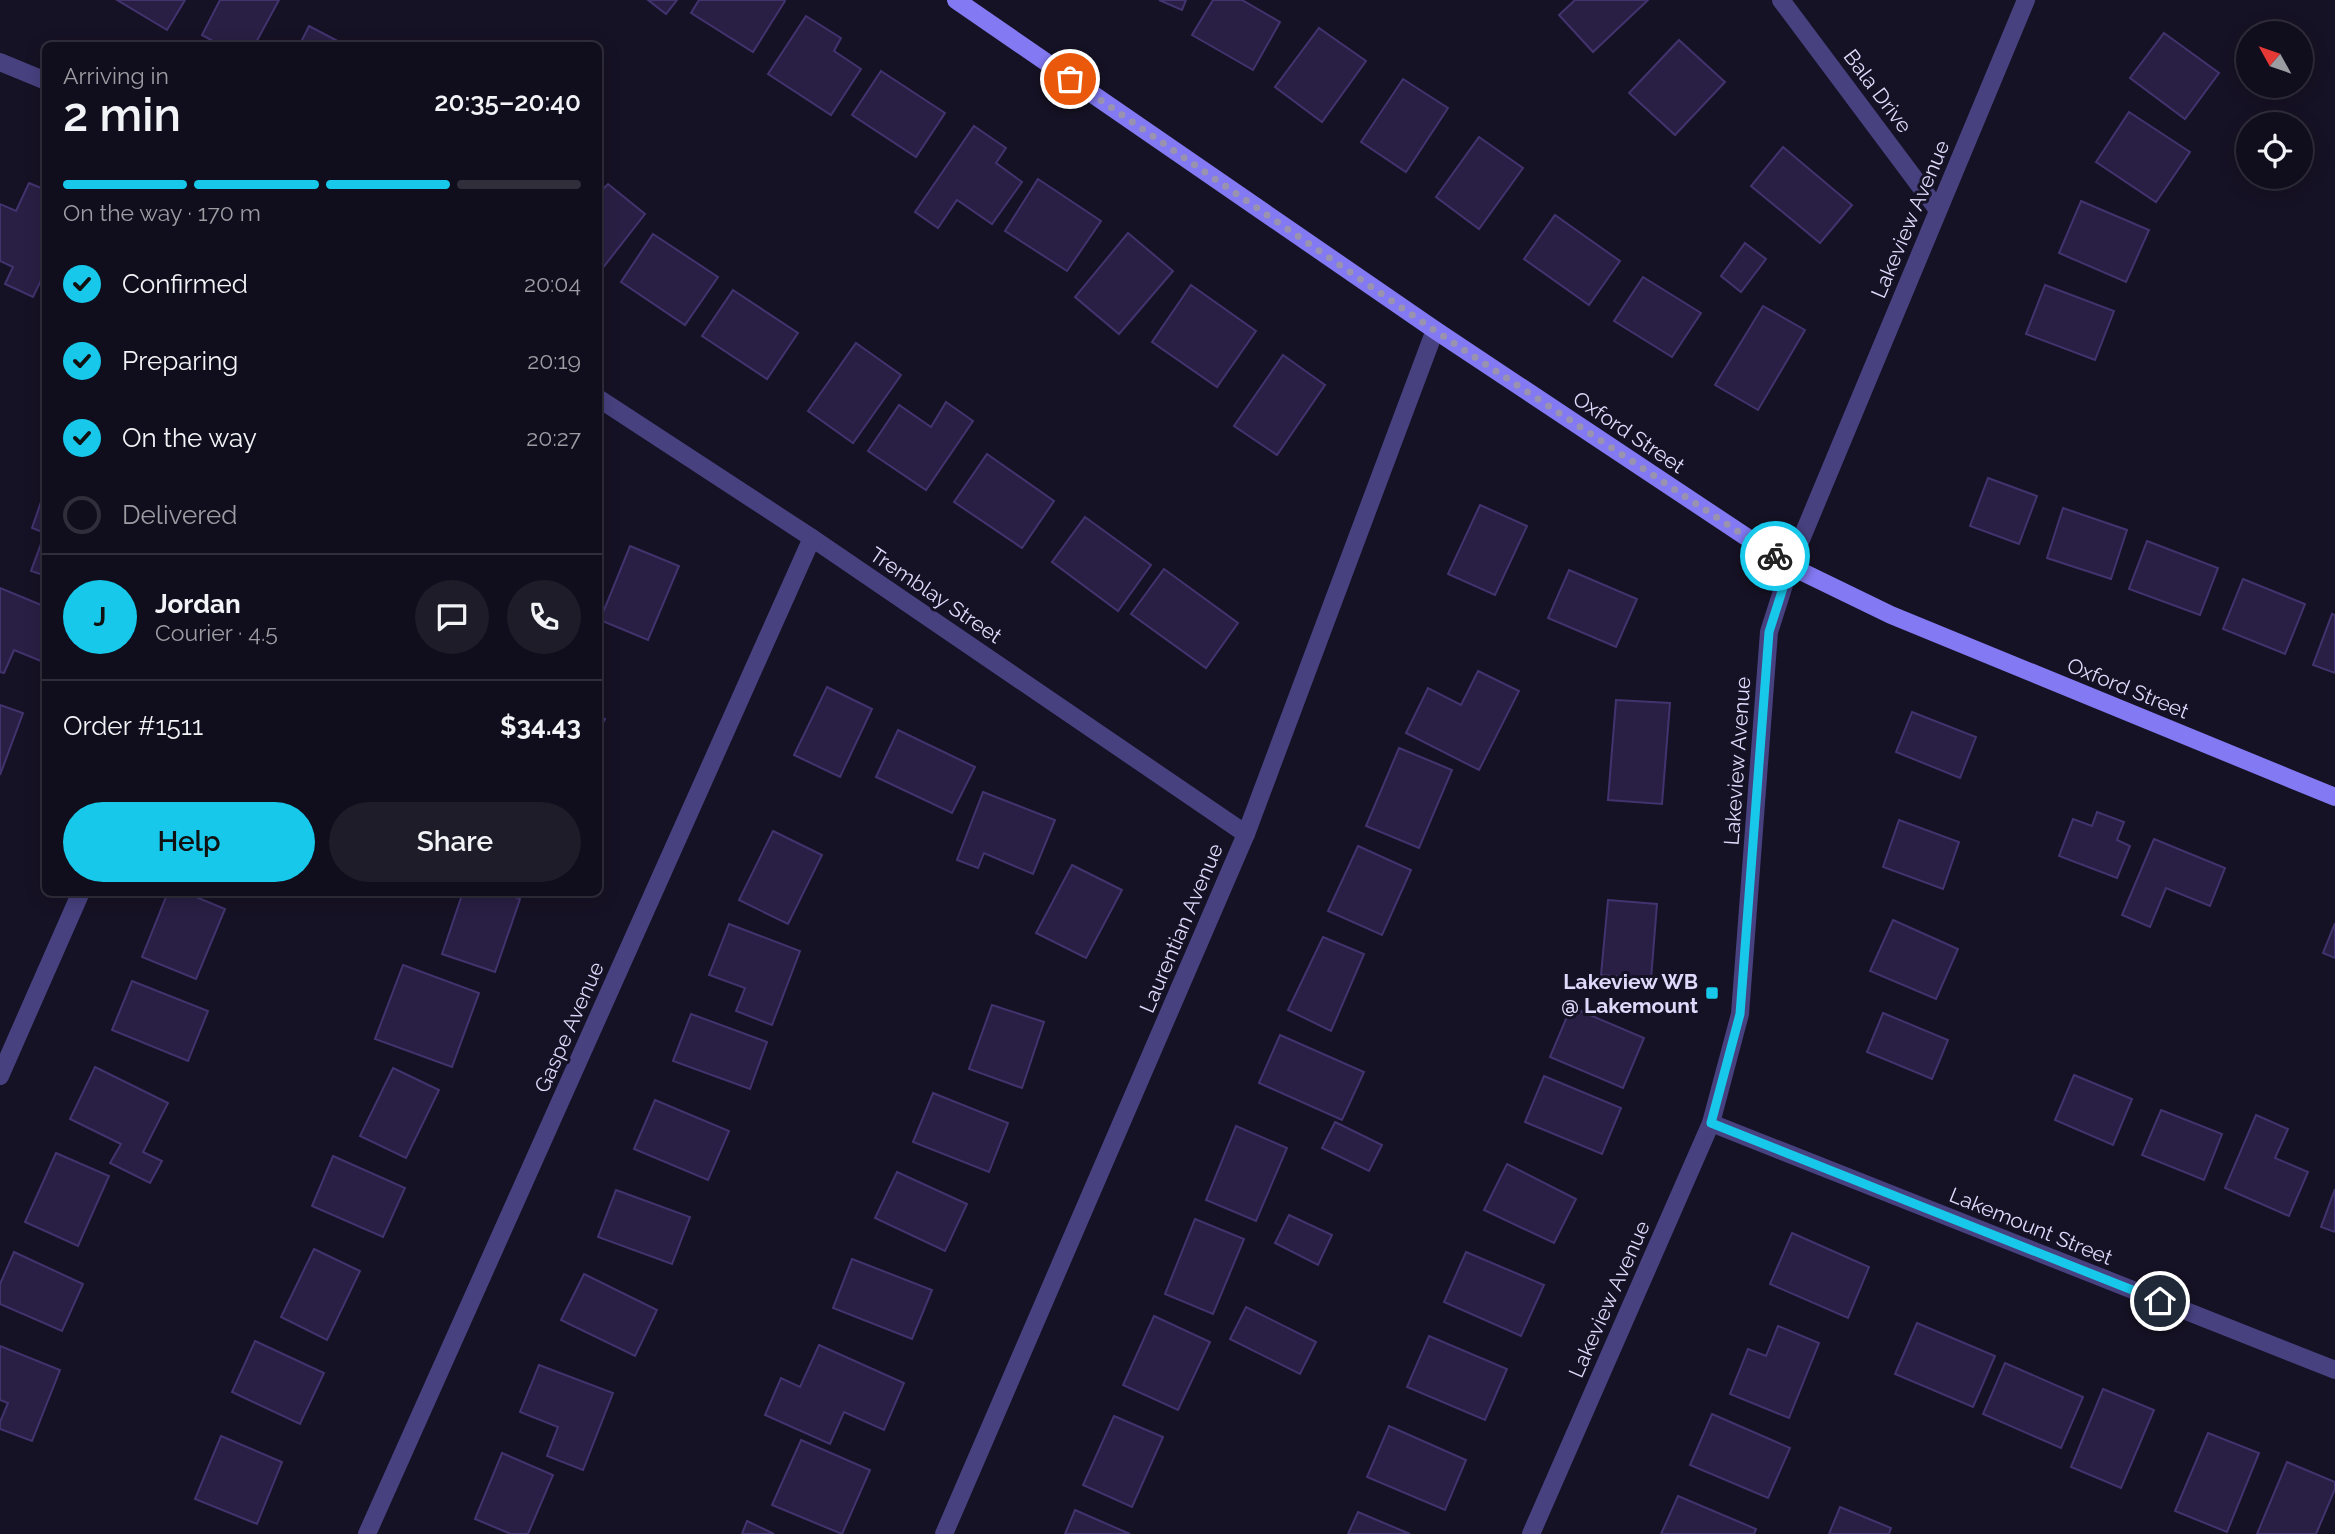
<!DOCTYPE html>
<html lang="en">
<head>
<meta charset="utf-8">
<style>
  :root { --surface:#100e1c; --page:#1e1c29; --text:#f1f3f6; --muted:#9c9ca3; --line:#302e3b; --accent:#17c8ea }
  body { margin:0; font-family:Raleway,sans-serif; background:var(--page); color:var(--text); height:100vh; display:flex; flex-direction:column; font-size:26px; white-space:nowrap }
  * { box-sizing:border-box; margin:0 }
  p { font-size:23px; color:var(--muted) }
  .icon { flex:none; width:38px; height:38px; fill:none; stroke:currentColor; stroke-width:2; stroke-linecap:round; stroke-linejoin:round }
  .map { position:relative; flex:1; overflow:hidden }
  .panel { position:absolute; left:42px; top:42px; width:560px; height:854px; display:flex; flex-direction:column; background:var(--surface); border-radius:10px; box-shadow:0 4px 18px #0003,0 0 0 2px var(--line) }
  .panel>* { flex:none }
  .needle { width:46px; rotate:310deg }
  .fabs { position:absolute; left:2236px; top:21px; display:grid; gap:14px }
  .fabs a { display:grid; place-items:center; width:77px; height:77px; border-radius:50%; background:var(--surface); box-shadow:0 4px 18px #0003,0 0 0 2px var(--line); font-size:35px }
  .pin { position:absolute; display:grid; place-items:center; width:60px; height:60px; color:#fff; margin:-30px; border:4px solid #fff; border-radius:50%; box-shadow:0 2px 7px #0007 }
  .courier { position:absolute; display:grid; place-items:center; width:70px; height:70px; margin:-35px; border:5px solid #17c8ea; border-radius:50%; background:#fff; color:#222; box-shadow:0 2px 9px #0007 }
  .summary em { font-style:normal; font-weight:600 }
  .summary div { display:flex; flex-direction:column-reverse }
  .summary { display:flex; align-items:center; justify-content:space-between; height:119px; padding:0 21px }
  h1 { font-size:46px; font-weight:600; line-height:52px }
  .bar { display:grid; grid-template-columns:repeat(4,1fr); gap:10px 7px; align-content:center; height:84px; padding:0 21px }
  .bar i { height:9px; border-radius:5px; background:var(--line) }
  .bar .selected { background:var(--accent) }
  .bar p { grid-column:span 4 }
  .line { display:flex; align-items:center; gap:18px; padding:0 21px; border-top:2px solid var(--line) }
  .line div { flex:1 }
  .round { display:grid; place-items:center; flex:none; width:74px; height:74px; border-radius:37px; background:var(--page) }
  ol { padding:0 21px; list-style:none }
  li { display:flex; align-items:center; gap:21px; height:77px }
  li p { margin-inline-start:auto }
  li .icon { padding:7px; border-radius:50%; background:var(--accent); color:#111; stroke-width:4 }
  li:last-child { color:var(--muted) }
  li i { width:38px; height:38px; border:4px solid var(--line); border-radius:50% }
  .action { display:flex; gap:14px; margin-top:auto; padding:14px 21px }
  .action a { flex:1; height:80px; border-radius:42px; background:var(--accent); color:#111; font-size:28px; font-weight:600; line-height:80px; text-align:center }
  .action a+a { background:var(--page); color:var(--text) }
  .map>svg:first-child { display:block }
</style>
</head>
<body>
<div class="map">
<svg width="2335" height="1534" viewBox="0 0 2335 1534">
  <rect width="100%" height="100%" fill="#161225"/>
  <!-- building -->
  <g fill="#291f44" stroke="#42336e" stroke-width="2">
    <path d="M117,0H185L167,30Z"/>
    <path d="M220,0H279L254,46H222L202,35Z"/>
    <path d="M648,0H677L666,14Z"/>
    <path d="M699,0H784L785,1L753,52L691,13Z"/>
    <path d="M1159,0H1186L1182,10Z"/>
    <path d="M1213,0H1242L1280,22L1253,70L1192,35Z"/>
    <path d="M1575,0H1648L1593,52L1559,15Z"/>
    <path d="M806,16L841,38L834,51L861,69L831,115L768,74Z"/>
    <path d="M309,26L347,46H299Z"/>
    <path d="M1319,28L1366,61L1322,122L1275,87Z"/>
    <path d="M2164,33L2219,73L2185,119L2130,78Z"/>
    <path d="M1679,40L1725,82L1675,135L1629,93Z"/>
    <path d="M881,71L945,113L916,157L852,115Z"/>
    <path d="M1403,79L1448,108L1406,172L1361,142Z"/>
    <path d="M2129,112L2190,152L2156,202L2096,162Z"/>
    <path d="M974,126L1006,148L996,163L1022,182L992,224L957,200L938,228L915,212Z"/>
    <path d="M1479,137L1523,168L1479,229L1436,197Z"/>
    <path d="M1783,147L1852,205L1820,243L1751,186Z"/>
    <path d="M1038,179L1101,221L1067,271L1005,231Z"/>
    <path d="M29,183L46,190V270L33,297L5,284L13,267L0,261V204L16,211Z"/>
    <path d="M608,184L645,214L598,274V194Z"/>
    <path d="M2081,201L2149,230L2126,282L2059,253Z"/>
    <path d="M1555,215L1620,261L1589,305L1524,259Z"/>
    <path d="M1128,233L1173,271L1119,334L1075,297Z"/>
    <path d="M653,234L718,277L685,325L621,282Z"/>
    <path d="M1745,243L1766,259L1741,292L1721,276Z"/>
    <path d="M1643,277L1701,313L1672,357L1614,321Z"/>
    <path d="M1191,285L1256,331L1217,387L1152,342Z"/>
    <path d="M2045,285L2114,311L2095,360L2026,334Z"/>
    <path d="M733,290L798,333L767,379L702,336Z"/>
    <path d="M1763,306L1805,330L1758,410L1715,385Z"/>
    <path d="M856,343L901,375L853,443L808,411Z"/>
    <path d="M1283,355L1325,385L1277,455L1234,426Z"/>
    <path d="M946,402L973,421L926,490L868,451L899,405L931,427Z"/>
    <path d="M987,454L1054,501L1022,548L954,502Z"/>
    <path d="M1988,478L2037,496L2019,544L1970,526Z"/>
    <path d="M43,496L46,497V576L31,571L45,533L32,528Z"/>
    <path d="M1480,505L1527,526L1495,595L1448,574Z"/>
    <path d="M2063,508L2127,530L2111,579L2047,558Z"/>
    <path d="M1085,517L1151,565L1118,611L1052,562Z"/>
    <path d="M2147,541L2218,568L2200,615L2129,589Z"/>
    <path d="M630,546L679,566L648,640L600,620Z"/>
    <path d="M1164,569L1238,623L1206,668L1131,614Z"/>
    <path d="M1569,570L1637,599L1616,647L1548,618Z"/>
    <path d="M2243,579L2305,604L2285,654L2223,629Z"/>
    <path d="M0,588L46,607V663L14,650L4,673L0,672Z"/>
    <path d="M2332,614L2335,615V673L2313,665Z"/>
    <path d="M1478,671L1519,691L1479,770L1406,733L1428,688L1461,705Z"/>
    <path d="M827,687L872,709L840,777L794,755Z"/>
    <path d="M1616,700L1670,703L1662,804L1608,800Z"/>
    <path d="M0,705L23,713L0,775Z"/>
    <path d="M1912,712L1976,737L1960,778L1896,752Z"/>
    <path d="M598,716L605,719L598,733Z"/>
    <path d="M898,730L975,767L952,813L876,777Z"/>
    <path d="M1399,748L1452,770L1419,848L1366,826Z"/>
    <path d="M983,792L1055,820L1033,874L984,853L978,868L957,860Z"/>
    <path d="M2097,812L2124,822L2117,840L2130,846L2117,878L2059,856L2073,819L2092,826Z"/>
    <path d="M1899,820L1959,842L1943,889L1883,867Z"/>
    <path d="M773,831L822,855L788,924L739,900Z"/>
    <path d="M2154,839L2225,868L2210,906L2166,888L2150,927L2122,915Z"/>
    <path d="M1358,846L1411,870L1382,935L1328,911Z"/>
    <path d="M1072,865L1122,890L1086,958L1036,933Z"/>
    <path d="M168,892H184L225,909L196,979L142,957Z"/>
    <path d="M463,892H500L520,899L495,972L442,954Z"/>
    <path d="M1608,900L1657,904L1651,979L1601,975Z"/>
    <path d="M1893,920L1958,949L1936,999L1870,971Z"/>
    <path d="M2335,923V958L2323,953Z"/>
    <path d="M729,924L800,951L772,1025L736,1011L745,988L709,975Z"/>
    <path d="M1323,937L1364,954L1331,1031L1288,1010Z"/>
    <path d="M403,965L479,993L452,1067L375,1039Z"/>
    <path d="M132,981L208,1011L188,1061L112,1030Z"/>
    <path d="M992,1005L1044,1022L1022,1088L969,1069Z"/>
    <path d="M1571,1007L1644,1038L1623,1088L1550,1057Z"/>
    <path d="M1883,1013L1948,1040L1932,1079L1867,1052Z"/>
    <path d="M691,1014L767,1042L750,1089L673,1061Z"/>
    <path d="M1280,1035L1364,1072L1342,1120L1259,1083Z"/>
    <path d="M95,1067L168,1103L143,1152L162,1161L150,1183L110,1163L121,1144L70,1119Z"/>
    <path d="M393,1068L439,1090L406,1158L360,1136Z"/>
    <path d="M2074,1075L2132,1099L2113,1145L2055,1120Z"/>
    <path d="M1544,1076L1621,1108L1602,1154L1525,1122Z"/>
    <path d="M933,1093L1008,1123L989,1172L913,1142Z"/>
    <path d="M655,1100L729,1131L708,1180L634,1149Z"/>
    <path d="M2161,1110L2222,1134L2204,1180L2142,1155Z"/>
    <path d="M2256,1115L2288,1129L2275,1158L2308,1172L2289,1216L2225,1188Z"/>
    <path d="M1335,1122L1382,1145L1369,1171L1322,1148Z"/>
    <path d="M1236,1126L1287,1148L1256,1221L1206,1200Z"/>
    <path d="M56,1153L109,1176L78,1246L25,1222Z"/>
    <path d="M333,1156L405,1188L383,1237L312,1206Z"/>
    <path d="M1507,1164L1576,1199L1554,1243L1484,1210Z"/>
    <path d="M897,1172L967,1204L945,1251L875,1218Z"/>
    <path d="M2335,1189V1232L2321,1227Z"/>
    <path d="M616,1190L690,1217L672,1264L598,1237Z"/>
    <path d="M1289,1215L1332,1235L1318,1265L1275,1243Z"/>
    <path d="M1195,1219L1244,1239L1213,1314L1165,1294Z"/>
    <path d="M1792,1233L1869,1267L1848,1318L1770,1284Z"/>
    <path d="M314,1249L360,1271L327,1340L281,1317Z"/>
    <path d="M14,1252L83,1284L62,1331L0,1304V1284Z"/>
    <path d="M1466,1252L1544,1285L1521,1336L1444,1302Z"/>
    <path d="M852,1259L932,1290L912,1339L833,1308Z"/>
    <path d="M584,1274L657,1310L635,1356L561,1320Z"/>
    <path d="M1246,1307L1316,1342L1300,1374L1230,1339Z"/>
    <path d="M1154,1316L1210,1342L1178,1410L1123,1385Z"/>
    <path d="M1917,1323L1995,1356L1973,1407L1895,1374Z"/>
    <path d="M1778,1326L1819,1343L1789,1418L1730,1394L1748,1349L1766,1356Z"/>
    <path d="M1429,1336L1507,1369L1485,1420L1407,1387Z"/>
    <path d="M255,1341L324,1373L300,1424L232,1392Z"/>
    <path d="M819,1345L904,1383L884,1430L844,1412L830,1444L765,1415L781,1378L800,1387Z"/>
    <path d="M0,1346L60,1370L32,1441L0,1429V1422L8,1403L0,1400Z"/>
    <path d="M2005,1363L2083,1397L2061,1448L1983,1414Z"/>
    <path d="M539,1365L613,1393L583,1470L547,1456L558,1427L520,1412Z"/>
    <path d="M2103,1389L2154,1410L2121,1488L2071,1467Z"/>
    <path d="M1712,1414L1790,1448L1768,1498L1690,1465Z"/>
    <path d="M1114,1416L1163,1437L1132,1507L1083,1485Z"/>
    <path d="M1389,1426L1466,1460L1445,1510L1367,1477Z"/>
    <path d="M2208,1433L2259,1453L2227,1532L2175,1511Z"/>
    <path d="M221,1436L282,1462L257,1524L195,1499Z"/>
    <path d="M801,1440L870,1470L842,1534L772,1505Z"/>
    <path d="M502,1453L553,1475L528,1534H511L475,1519Z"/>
    <path d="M2287,1462L2335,1482V1489L2316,1534H2257Z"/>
    <path d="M1678,1496L1756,1529L1754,1534H1661Z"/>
    <path d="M1840,1507L1891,1528L1889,1534H1829Z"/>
    <path d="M1075,1510L1130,1534H1065Z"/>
    <path d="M1358,1512L1410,1534H1348Z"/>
    <path d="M747,1521L774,1534H742Z"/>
  </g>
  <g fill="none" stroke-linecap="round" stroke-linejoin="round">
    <!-- street -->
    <g stroke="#474180" stroke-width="18">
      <path d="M1781,0L1938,210"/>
      <path d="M0,62L46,81"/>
      <path d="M598,398L812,538L1246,834"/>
      <path d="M0,1076L81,892"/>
      <path d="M1711,1123L2335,1370"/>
      <path d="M367,1534L812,538"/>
      <path d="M944,1534L1246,834L1435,330"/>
      <path d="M1531,1534L1711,1123L1740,1014L1769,632L1790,566L2026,0"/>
    </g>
    <!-- secondary -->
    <path stroke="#8379f3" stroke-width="18" d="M956,0L1435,330L1790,566L1891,615L2335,797"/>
  </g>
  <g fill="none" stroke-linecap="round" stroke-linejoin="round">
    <!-- done -->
    <path stroke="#9993b0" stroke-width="7" stroke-dasharray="0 12.6" d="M1070,79L1434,330L1775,556"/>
    <!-- route -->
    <path stroke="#17c8ea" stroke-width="9" d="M1775,556L1790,566L1769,632L1740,1014L1711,1123L2160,1301"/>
  </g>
  <!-- markers -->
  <rect fill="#17c8ea" stroke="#161225" stroke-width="2.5" x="1705" y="986" width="14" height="14" rx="3.5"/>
  <g text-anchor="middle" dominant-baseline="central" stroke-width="6" stroke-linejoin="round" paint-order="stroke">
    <!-- street labels -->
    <g font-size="21" fill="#dfd9fb" stroke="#161225">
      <text transform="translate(1878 91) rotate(53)">Bala Drive</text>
      <text transform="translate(1910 219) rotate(-67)">Lakeview Avenue</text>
      <text transform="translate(1629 432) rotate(34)">Oxford Street</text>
      <text transform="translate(936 595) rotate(34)">Tremblay Street</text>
      <text transform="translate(2128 688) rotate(22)">Oxford Street</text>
      <text transform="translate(1737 761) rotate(-86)">Lakeview Avenue</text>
      <text transform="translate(1181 928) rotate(-67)">Laurentian Avenue</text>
      <text transform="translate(569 1027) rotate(-66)">Gaspe Avenue</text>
      <text transform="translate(2031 1226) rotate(22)">Lakemount Street</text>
      <text transform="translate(1609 1299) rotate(-66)">Lakeview Avenue</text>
    </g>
    <!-- poi labels -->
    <g font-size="21" font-weight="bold" fill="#dfd9fb" stroke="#161225" text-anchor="end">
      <text x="1698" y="981">Lakeview WB<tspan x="1698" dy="24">@ Lakemount</tspan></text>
    </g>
  </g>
</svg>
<div class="fabs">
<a><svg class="needle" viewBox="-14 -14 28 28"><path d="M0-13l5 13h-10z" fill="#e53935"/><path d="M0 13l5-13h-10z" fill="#9c9ca3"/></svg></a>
<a><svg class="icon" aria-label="locate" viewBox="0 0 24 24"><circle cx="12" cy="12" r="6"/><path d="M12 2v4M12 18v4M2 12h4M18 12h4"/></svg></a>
</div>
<div class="pin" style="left:1070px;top:79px;background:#ea580c"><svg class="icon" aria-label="bag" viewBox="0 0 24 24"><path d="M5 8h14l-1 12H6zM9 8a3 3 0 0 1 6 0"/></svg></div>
<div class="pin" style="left:2160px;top:1301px;background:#1f2937"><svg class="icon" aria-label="home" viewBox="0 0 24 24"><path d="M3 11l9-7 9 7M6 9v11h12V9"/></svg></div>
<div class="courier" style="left:1775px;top:556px"><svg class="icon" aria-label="bike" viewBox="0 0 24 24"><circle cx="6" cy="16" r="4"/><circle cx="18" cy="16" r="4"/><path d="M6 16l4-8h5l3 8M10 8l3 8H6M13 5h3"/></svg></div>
<section class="panel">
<div class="summary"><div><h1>2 min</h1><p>Arriving in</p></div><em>20:35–20:40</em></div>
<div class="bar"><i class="selected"></i><i class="selected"></i><i class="selected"></i><i></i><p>On the way · 170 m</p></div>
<ol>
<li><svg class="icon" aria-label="check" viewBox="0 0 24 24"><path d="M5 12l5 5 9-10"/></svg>Confirmed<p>20:04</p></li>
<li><svg class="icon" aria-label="check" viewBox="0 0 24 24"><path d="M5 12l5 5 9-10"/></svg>Preparing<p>20:19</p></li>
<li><svg class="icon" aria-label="check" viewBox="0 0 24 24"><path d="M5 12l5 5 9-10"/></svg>On the way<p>20:27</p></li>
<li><i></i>Delivered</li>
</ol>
<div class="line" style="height:126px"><b class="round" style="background:var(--accent);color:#111">J</b><div><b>Jordan</b><p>Courier · 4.5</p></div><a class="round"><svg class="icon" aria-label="chat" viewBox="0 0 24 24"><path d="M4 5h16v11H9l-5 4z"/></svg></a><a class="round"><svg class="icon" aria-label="phone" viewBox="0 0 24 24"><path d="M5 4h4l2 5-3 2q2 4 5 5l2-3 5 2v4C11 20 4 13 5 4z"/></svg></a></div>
<div class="line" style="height:91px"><div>Order #1511</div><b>$34.43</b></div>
<div class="action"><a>Help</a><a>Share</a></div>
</section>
</div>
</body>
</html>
